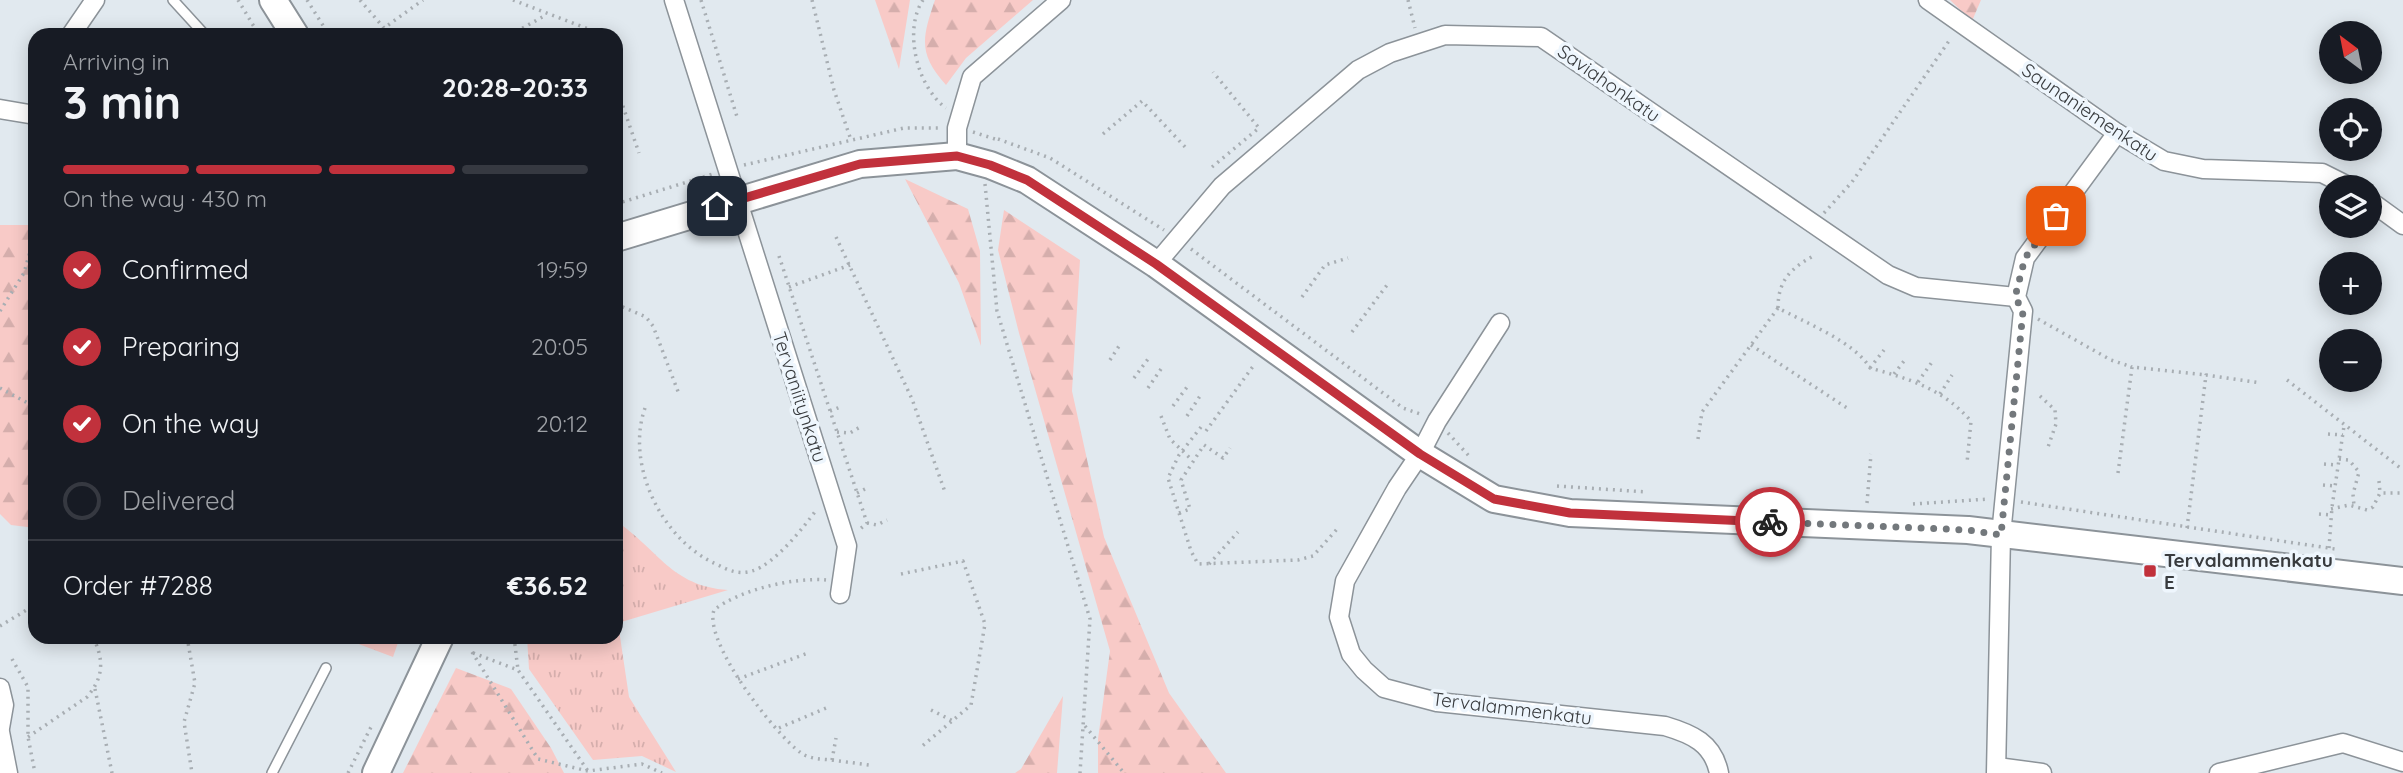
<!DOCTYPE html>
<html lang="en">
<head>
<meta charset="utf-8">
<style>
  :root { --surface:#171b24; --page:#20242c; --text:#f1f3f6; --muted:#9ea1a6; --line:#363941; --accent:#c1313c }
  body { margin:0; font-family:Quicksand,sans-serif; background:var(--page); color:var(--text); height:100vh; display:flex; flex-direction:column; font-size:26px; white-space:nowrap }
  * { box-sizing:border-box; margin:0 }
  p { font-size:23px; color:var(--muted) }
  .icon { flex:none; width:38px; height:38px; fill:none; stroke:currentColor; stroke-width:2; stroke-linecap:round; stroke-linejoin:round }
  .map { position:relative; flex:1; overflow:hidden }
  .panel { position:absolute; left:28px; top:28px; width:595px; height:616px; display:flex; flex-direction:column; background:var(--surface); border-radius:21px; box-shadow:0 4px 18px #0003 }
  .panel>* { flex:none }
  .needle { width:46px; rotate:328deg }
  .buttons { position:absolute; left:2319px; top:21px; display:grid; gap:14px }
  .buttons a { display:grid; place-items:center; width:63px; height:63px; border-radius:50%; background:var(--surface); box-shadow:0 4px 18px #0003; font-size:35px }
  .pin { position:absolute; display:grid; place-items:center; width:60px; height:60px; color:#fff; margin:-30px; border-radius:14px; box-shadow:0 4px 10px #0006 }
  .courier { position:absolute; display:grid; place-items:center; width:70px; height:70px; margin:-35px; border:5px solid #c1313c; border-radius:50%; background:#fff; color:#222; box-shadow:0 2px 9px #0007 }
  .headline em { font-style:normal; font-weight:700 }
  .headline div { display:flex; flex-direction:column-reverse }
  .headline { display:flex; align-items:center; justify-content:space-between; height:119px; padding:0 35px }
  h1 { font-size:46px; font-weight:700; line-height:52px }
  .bar { display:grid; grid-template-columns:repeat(4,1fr); gap:10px 7px; align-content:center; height:84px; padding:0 35px }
  .bar i { height:9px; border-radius:5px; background:var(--line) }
  .bar .selected { background:var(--accent) }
  .bar p { grid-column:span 4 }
  .line { display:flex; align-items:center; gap:18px; padding:0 35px; border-top:2px solid var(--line) }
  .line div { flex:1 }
  ol { padding:0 35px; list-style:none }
  li { display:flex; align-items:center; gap:21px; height:77px }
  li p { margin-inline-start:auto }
  li .icon { padding:7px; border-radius:50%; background:var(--accent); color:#fff; stroke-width:4 }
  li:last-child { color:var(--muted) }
  li i { width:38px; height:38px; border:4px solid var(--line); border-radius:50% }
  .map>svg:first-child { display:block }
</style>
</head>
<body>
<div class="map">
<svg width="2403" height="773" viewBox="0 0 2403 773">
  <defs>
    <pattern id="grass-tufts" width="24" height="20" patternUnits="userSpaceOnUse" patternTransform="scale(1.75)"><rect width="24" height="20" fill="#f8cac7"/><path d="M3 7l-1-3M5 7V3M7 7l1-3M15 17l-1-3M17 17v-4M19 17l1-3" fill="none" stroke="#d5aeac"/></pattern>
    <pattern id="forest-firs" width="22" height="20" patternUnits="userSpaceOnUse" patternTransform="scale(1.75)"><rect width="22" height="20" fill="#f8cac7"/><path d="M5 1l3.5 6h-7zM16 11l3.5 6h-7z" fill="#d5aeac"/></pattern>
  </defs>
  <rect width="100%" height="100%" fill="#e1e9ef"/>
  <!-- grass -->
  <path fill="url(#grass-tufts)" d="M616,521C659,550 671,586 728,590L618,623L629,697L676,772L642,756L593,760L529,669L527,637H616Z"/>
  <!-- forest -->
  <g fill="url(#forest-firs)">
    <path d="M875,0H910L899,69Z"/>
    <path d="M935,0H1033L966,58L946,85C918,54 922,38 935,0Z"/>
    <path d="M1950,0H1981L1972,21Z"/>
    <path d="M905,179L968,209L980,251L981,346L959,283Z"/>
    <path d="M1004,210L1080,260L1072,391L1104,537L1169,693L1226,773H1098V739L1110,651L1019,333L998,250Z"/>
    <path d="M0,225H29L35,235V528L11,525L0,514Z"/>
    <path d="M340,637H400L393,657Z"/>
    <path d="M456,668L511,689L551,748L564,773H403Z"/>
    <path d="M1063,696L1057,773H1015L1021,769Z"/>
  </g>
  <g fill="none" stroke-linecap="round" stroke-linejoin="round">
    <defs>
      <g id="lane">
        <path d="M173,0L205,35"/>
        <path d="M272,773L326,668"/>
      </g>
      <g id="street">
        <path d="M674,0L847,546L840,594"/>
        <path d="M1928,0L2117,133L2164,161L2203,169L2322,173L2350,187"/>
        <path d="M71,35L95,0"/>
        <path d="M0,109L35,115"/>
        <path d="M957,156V128L972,77L1061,0"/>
        <path d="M2370,201L2403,225"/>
        <path d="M1156,264L1222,186L1358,70L1390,53L1445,35L1541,37L1888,275L1916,287L2016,297"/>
        <path d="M1500,323L1437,421L1420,454L1397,488L1345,581L1339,617L1351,654L1364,670L1384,688L1437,702L1665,726C1692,734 1713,743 1719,773"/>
        <path d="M0,688L4,705L0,728"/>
        <path d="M0,732L8,773"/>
        <path d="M1997,767L2042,773"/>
        <path d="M1996,773L2001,535L2023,311L2016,297L2025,258L2117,133"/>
        <path d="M2219,773L2343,743L2403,762"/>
      </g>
      <g id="secondary">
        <path d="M273,0L295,35"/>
        <path d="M616,238L860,164L957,156L990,165L1027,180L1156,264L1420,454L1494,499L1570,513L1968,530L2403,581"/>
        <path d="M376,773L440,637"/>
      </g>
    </defs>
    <!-- lane casing -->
    <use href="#lane" stroke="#8c9399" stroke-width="12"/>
    <!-- street casing -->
    <use href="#street" stroke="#8c9399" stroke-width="21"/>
    <!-- secondary casing -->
    <use href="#secondary" stroke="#8c9399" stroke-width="30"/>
    <!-- path -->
    <g stroke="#a8aeb3" stroke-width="3.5" stroke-dasharray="2 5" stroke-linecap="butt">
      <path d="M238,0L259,35"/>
      <path d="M307,0L329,35"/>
      <path d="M360,0L384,28L423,0"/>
      <path d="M513,0L591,30L593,35"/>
      <path d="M701,0L738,120"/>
      <path d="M812,0L834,90L851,140"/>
      <path d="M923,0C903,30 917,87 946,108"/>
      <path d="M1408,0L1415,28"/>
      <path d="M510,35L546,15"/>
      <path d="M616,86L639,153"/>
      <path d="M973,132L998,140"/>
      <path d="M1103,134L1142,101L1187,149"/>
      <path d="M998,139L1050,158L1164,230"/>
      <path d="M744,165L904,128H942"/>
      <path d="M1212,167L1259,128L1213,72"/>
      <path d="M985,184L997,311L1090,619L1080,773"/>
      <path d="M616,204L713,174"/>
      <path d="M1824,213L1852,182L1951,38"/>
      <path d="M836,237L912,399L945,492"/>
      <path d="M1191,249L1403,408L1423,415"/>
      <path d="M779,256L867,523L859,530"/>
      <path d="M789,287L850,265"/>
      <path d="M1302,297L1325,265L1348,258"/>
      <path d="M616,304L646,317L653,326L679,394"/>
      <path d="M1778,308C1778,280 1791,268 1815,255"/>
      <path d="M0,311L24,273L35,234"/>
      <path d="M2038,319L2111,360L2132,367"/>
      <path d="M1352,332L1387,285"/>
      <path d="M1751,345L1847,408"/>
      <path d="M1110,360L1121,343"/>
      <path d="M1870,368L1884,350"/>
      <path d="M1894,374L1904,361"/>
      <path d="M1134,378L1148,359"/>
      <path d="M2287,380L2403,470"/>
      <path d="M1918,382L1932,362"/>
      <path d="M0,388L35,407"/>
      <path d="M1148,388L1161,369"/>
      <path d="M1940,394L1952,375"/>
      <path d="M2040,396L2055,410L2056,424L2047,450"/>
      <path d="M1173,406L1187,387"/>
      <path d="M645,408C625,465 662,540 716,564C728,570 738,575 752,571C774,565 804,527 817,509"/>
      <path d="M830,411L843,406"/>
      <path d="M1161,416L1170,439L1192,460"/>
      <path d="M1187,416L1200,396"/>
      <path d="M1201,427L1179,455L1168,478L1191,551L1198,564L1298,560L1313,556L1338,528"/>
      <path d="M1206,431L1254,365"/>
      <path d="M837,432L850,433L860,427"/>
      <path d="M1448,433L1469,456"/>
      <path d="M2328,434L2343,435"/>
      <path d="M1698,439L1702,412L1778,308C1804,322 1855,342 1870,368C1910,379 1943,389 1971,421L1967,463"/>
      <path d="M2339,459L2349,460L2359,472L2353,494L2354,506"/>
      <path d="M2324,464L2338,465"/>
      <path d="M2118,473L2132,367L2206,375"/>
      <path d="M2379,481L2380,493"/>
      <path d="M2323,485L2335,486"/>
      <path d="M1557,486L1647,492"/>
      <path d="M857,493L865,489"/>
      <path d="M2021,502L2335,549"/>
      <path d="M1867,503L1871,454"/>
      <path d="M1913,504L1989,499"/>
      <path d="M2331,509L2349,505L2367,510L2373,507L2380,493H2403"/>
      <path d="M1179,513L1190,509L1181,480L1204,445L1223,458L1230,448"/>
      <path d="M2319,514L2331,515"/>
      <path d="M867,523L877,525L887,520"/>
      <path d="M2187,528L2206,375L2261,383"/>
      <path d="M2329,548L2332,507L2344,426"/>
      <path d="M1209,564L1238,532"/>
      <path d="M901,574L963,561L985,624L971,705L921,747"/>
      <path d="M826,580C794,577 739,590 714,610C703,642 775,734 801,753C810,759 821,759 832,760L836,738"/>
      <path d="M0,626L35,605"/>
      <path d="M187,637L195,683L184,722L192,773"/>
      <path d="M514,637L518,670"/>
      <path d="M472,652L538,759L588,771L642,764L662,773"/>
      <path d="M473,653L518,670L588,771"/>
      <path d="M12,659L28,687V737L35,773"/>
      <path d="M738,679L808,653"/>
      <path d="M95,689L112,773"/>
      <path d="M931,710L953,721"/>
      <path d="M1085,726L1124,773"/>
      <path d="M779,728L826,708"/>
      <path d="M28,737L87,697C104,677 104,660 93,637"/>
      <path d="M832,760L869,765"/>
      <path d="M348,773L371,727"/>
    </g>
    <!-- lane -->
    <use href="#lane" stroke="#fff" stroke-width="9"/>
    <!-- street -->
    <use href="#street" stroke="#fff" stroke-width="18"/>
    <!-- secondary -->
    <use href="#secondary" stroke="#fff" stroke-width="26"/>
  </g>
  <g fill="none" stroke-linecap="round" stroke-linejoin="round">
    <!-- done -->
    <path stroke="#73787c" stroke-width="7" stroke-dasharray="0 12.6" d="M1770,522L1968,530L2001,535L2023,311L2015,297L2025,258L2056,216"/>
    <!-- route -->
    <path stroke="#c1313c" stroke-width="9" d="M717,206L860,164L957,156L990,165L1027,180L1156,264L1420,454L1494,499L1570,513L1770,522"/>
  </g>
  <!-- markers -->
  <rect fill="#c1313c" stroke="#eef6fd" stroke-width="2.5" x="2143" y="564" width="14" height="14" rx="3.5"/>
  <g text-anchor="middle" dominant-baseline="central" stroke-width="7" stroke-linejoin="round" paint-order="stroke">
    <!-- street labels -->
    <g font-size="19" fill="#383b3e" stroke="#eef6fd">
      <text transform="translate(1609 83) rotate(35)">Saviahonkatu</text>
      <text transform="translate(2090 112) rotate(34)">Saunaniemenkatu</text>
      <text transform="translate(800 397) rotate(72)">Tervaniitynkatu</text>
      <text transform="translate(1512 708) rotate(7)">Tervalammenkatu</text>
    </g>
    <!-- poi labels -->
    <g font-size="19" font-weight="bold" fill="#383b3e" stroke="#eef6fd" text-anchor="start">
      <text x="2164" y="560">Tervalammenkatu<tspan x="2164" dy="22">E</tspan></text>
    </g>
  </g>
</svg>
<div class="buttons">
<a><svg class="needle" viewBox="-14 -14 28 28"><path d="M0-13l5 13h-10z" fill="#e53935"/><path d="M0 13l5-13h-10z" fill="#9ea1a6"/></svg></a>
<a><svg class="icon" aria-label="locate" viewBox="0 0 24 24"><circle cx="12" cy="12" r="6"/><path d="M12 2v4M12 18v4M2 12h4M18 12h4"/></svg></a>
<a><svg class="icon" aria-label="layers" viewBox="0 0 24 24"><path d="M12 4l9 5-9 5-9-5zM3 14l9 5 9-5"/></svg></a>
<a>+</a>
<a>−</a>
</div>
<div class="pin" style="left:2056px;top:216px;background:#ea580c"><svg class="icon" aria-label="bag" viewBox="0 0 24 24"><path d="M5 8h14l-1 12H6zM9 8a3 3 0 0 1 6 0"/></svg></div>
<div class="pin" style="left:717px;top:206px;background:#1f2937"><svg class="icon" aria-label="home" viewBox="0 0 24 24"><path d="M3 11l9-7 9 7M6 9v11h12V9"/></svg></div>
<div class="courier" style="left:1770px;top:522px"><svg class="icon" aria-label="bike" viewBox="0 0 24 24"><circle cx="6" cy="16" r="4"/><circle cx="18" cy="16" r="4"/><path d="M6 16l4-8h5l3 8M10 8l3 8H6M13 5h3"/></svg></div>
<section class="panel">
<div class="headline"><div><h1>3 min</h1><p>Arriving in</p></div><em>20:28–20:33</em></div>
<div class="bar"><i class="selected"></i><i class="selected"></i><i class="selected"></i><i></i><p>On the way · 430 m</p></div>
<ol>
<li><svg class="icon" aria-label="check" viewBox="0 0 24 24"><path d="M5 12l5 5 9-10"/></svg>Confirmed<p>19:59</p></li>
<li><svg class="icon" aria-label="check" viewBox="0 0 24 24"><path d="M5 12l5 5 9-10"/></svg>Preparing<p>20:05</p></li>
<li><svg class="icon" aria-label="check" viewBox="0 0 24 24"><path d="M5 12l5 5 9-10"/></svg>On the way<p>20:12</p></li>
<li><i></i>Delivered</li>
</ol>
<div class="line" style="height:91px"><div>Order #7288</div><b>€36.52</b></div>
</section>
</div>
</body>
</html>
